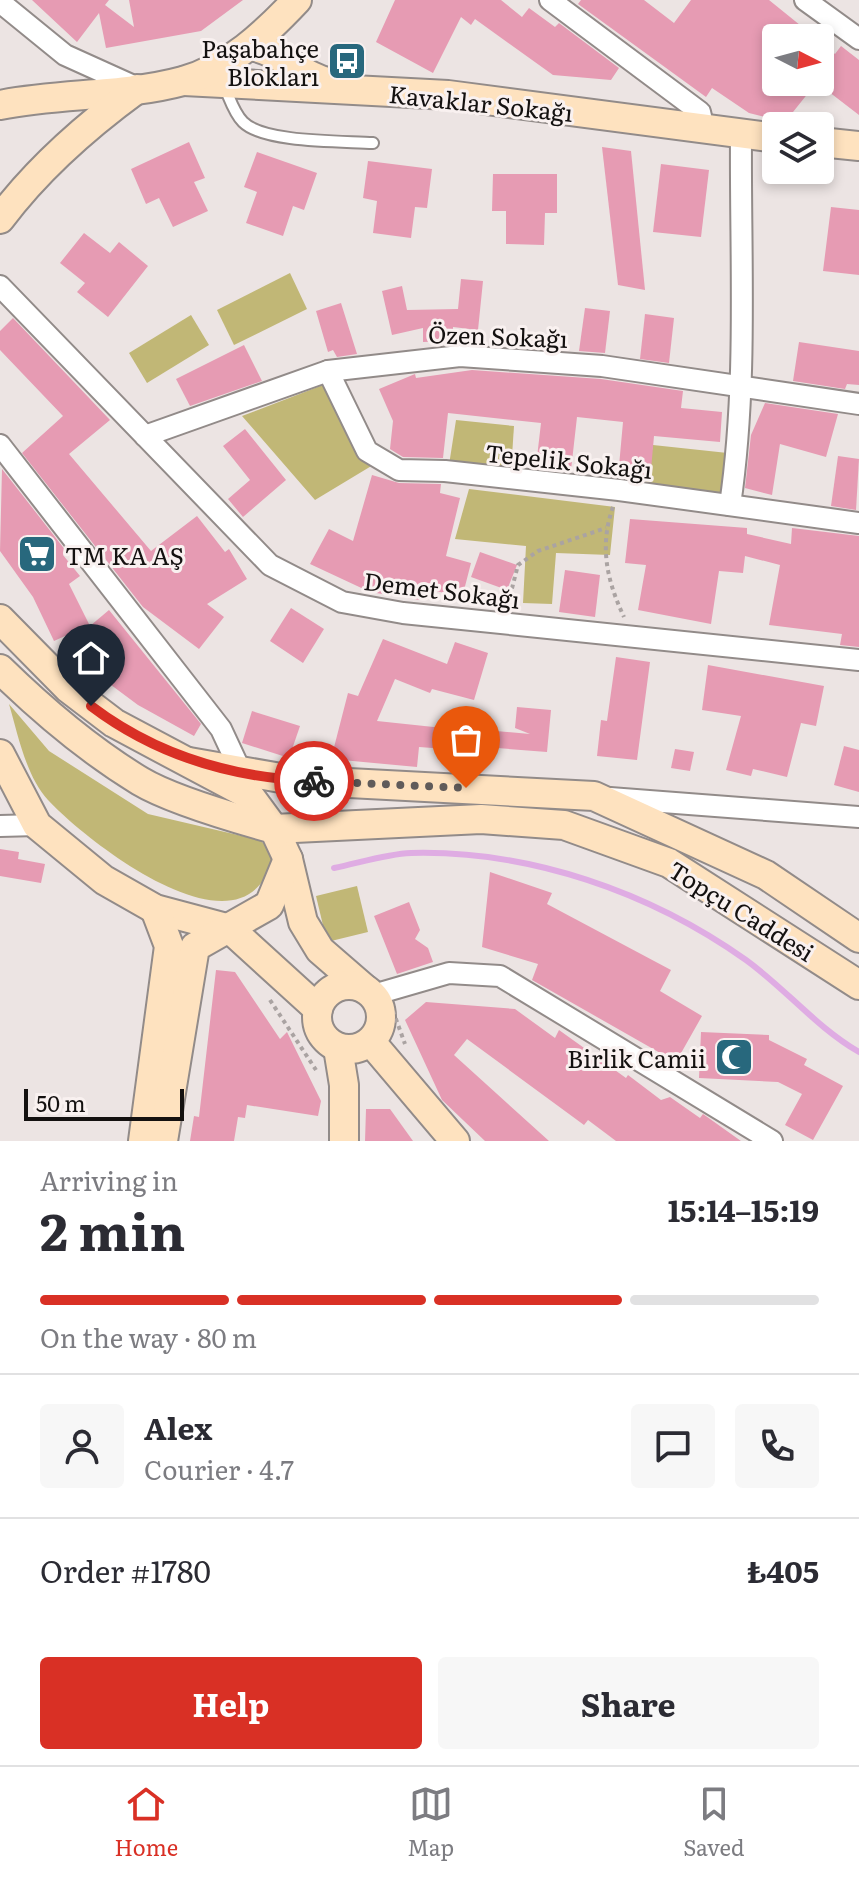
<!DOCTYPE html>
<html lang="en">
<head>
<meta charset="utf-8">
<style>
  :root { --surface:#fff; --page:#f7f7f7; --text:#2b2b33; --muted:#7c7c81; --line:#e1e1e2; --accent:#d93025 }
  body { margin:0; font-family:Literata,serif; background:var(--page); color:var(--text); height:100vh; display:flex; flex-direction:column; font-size:30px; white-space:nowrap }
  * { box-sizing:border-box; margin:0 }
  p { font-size:26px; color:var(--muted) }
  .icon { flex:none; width:44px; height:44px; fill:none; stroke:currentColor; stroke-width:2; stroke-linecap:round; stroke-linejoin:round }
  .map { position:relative; height:1141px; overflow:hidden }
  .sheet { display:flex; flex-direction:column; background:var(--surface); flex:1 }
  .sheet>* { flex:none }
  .needle { width:52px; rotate:96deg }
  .controls { position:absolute; left:762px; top:24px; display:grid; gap:16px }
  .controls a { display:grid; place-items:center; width:72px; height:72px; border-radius:8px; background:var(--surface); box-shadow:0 4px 12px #0003; font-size:40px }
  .scale { position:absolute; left:24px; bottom:20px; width:160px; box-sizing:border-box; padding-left:8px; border:4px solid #141110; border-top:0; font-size:22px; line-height:28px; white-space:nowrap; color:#141110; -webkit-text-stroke:6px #f9f1f0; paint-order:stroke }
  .pin { position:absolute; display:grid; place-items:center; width:68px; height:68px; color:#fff; margin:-82px -34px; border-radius:50% 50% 50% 0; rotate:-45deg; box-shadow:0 0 8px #0007 }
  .pin .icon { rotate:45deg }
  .courier { position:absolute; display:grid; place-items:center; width:80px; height:80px; margin:-40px; border:6px solid #d93025; border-radius:50%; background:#fff; color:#222; box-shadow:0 2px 10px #0007 }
  .summary em { font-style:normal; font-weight:700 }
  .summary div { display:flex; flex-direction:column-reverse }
  .summary { display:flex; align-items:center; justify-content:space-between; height:136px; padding:0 40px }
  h1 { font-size:52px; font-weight:700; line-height:60px }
  .bar { display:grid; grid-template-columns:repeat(4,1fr); gap:12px 8px; align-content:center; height:96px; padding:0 40px }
  .bar i { height:10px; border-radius:6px; background:var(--line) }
  .bar .on { background:var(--accent) }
  .bar p { grid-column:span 4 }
  .line { display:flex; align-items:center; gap:20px; padding:0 40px; border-top:2px solid var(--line) }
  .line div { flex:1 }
  .round { display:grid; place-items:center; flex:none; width:84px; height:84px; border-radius:8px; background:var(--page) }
  .cta { display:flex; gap:16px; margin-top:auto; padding:16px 40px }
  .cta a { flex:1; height:92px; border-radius:8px; background:var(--accent); color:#fff; font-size:32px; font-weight:700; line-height:92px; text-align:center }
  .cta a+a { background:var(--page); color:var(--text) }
  .dock { display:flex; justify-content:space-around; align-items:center; height:112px; border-top:2px solid var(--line); background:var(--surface); font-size:22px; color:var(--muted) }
  .dock a { display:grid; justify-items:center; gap:4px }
  .dock .on { color:var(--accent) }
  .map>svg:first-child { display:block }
</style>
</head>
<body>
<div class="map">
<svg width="859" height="1141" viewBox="0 0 859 1141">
  <rect width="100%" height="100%" fill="#ece4e3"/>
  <!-- green -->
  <g fill="#c1b776">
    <path d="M290,273L307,309L234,345L217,310Z"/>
    <path d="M191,315L209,345L147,383L129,353Z"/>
    <path d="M323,385L348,430L373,465L315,500L242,416Z"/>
    <path d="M456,420L514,426L511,471L449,465Z"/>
    <path d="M653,445L737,454L730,505L644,493Z"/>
    <path d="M469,489L615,507L610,555L556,553L552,604L523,603L526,546L455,539Z"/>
    <path d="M9,704L49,751L148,814L259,840L274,851C252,970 90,845 48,800C26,776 18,735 9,704Z"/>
    <path d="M357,886L368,932L327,942L316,896Z"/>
  </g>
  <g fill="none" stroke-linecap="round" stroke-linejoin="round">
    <!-- stream -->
    <path stroke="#dface3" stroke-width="6" d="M334,868C359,863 386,854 411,853C530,850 650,892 746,960C786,989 816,1027 859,1052"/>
  </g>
  <!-- building -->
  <g fill="#e69bb3">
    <path d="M32,0H109L105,5L134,27L129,0H243L201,31L106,48L99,13L77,42Z"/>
    <path d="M395,0H501L522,17L529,8L555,27L559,23L619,68L611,80L553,75L475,19L471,25L461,17L433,73L376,42Z"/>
    <path d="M581,0H644L674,23L691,0H769L816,38H776V82H817L785,122L749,113L712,88L706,97L578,4Z"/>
    <path d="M820,41L835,54L841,46L859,60V115L820,85Z"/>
    <path d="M189,142L205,178L194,182L208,211L173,227L159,198L146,204L131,169Z"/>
    <path d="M602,147L631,151L645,290L618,285Z"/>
    <path d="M257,152L317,173L304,210L293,206L283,236L246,223L257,192L244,187Z"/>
    <path d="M368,161L432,169L427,208L415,207L411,238L373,233L377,201L363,198Z"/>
    <path d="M661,164L709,170L701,237L653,232Z"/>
    <path d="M493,174H557V213H545L544,245L506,244V211H492Z"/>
    <path d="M831,207L859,210V275L823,271Z"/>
    <path d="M84,233L110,253L119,242L148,266L108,317L77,292L85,283L60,263Z"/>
    <path d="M461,279L483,281L478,330L453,327V341L423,342V328L392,335L382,291L402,286L407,310L458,309Z"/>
    <path d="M341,303L357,354L337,357L333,350L328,352L316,311Z"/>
    <path d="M585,308L610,311L605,353L579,351Z"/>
    <path d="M645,314L674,318L669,363L640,359Z"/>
    <path d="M13,318L110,420L69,454L151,551L197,516L225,552L229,549L247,579L207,604L224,617L199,649L143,607L22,453L63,416L0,350V331Z"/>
    <path d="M799,342L859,351V385L847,384L845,389L793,381Z"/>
    <path d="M244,345L262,381L190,406L176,379Z"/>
    <path d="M472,370L601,379L683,391L681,408L722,412L720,442L654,436L650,481L618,477L623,422L577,417L571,470L536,466L541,423L448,413L443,458L403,457L390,449L393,421L379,389L415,374L416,378Z"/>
    <path d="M765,403L838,414L826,457L780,444L772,495L745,488L751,435Z"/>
    <path d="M245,429L286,480L243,517L228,499L250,480L223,446Z"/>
    <path d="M838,456L859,459L856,510L831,506Z"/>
    <path d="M2,469L66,551L63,555L80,576L69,584L90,626L109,610L201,724L194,736L138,705L99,676L65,636L54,641L33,597L0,551Z"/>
    <path d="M372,475L399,483L441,484L440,493L460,498L446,556L471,563L462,598L422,587L420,600L370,592L310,564L329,529L353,541Z"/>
    <path d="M630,519L747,528V534L791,544L792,528L859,536V647L840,645L842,634L769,625L780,565L745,556L743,573L719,571L711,624L638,610L646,565L625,563Z"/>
    <path d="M480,552L517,565L507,590L471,577Z"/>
    <path d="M565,570L600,575L595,617L559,612Z"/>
    <path d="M291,608L324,629L303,663L270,641Z"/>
    <path d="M383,639L447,664L455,642L488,653L474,700L432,689L430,693L395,679L377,721L462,730L460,750L419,747L417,767L331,759L348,693L358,696Z"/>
    <path d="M616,657L650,662L637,760L597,756L601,720L607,721Z"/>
    <path d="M708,665L824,686L816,726L801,723L787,777L753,769L751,776L726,770L741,716L702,710Z"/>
    <path d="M517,707L551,710L547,752L472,746L473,729L530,734L515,728Z"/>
    <path d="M252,711L300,726L289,758L242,743Z"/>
    <path d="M844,746L859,750V792L834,785Z"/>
    <path d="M675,749L694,752L690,771L671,768Z"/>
    <path d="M0,849L19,852L18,859L45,864L41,883L0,876Z"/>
    <path d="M490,872L552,893L547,904L671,970L660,991L702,1016L676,1062L532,980L538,964L482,947Z"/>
    <path d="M409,902L420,930L415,939L428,948L433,962L397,974L374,916Z"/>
    <path d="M216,970L235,972L280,1039L287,1032L321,1101L318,1116L247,1105L245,1118L238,1117L234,1141H190L194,1116L199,1117Z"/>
    <path d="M426,1002L515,1009L555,1038L559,1030L626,1078L628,1075L661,1100L670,1097L700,1118L703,1114L741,1141H616L588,1120L584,1125L467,1039L454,1055L549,1141H485L442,1100L405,1020Z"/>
    <path d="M701,1032L769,1035V1040L807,1059L804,1065L843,1086L813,1140L785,1125L802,1094L778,1082L699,1078Z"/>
    <path d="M366,1109H390L413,1141H365Z"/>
  </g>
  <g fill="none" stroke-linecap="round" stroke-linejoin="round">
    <defs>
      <path id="lane" d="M225,88C230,99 234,113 243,122C264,143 342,141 373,143"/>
      <g id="street">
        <path d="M550,0L700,112L704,129"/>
        <path d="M805,0L859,39"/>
        <path d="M0,2L65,55L138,88"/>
        <path d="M0,286L270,565L342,602L403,613L859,660"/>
        <path d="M328,371L367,451L399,470L445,471L619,490L859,523"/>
        <path d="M145,436L328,371L460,356L602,366L859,404"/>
        <path d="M0,445L221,729L242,774"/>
        <path d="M730,505C748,383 740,257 741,134"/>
        <path d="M610,798L859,817"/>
        <path d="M0,826L37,825"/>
        <path d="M373,995L449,973L500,976L772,1141"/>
      </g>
      <g id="secondary">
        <path d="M250,46C282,51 301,77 331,83"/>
        <path d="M184,81L448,95L776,138"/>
        <path d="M0,105C60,93 124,97 183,81C229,68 265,34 297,0"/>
        <path d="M820,142L859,146"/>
        <path d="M0,219C38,168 85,127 137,89"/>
        <path d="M0,619L68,688L114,723L249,795L274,829L288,859L303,922L320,950L365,989"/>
        <path d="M0,669C43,711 89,750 140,781C170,799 238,819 274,829L481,819L564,825L669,863L859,985"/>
        <path d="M0,754L37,825L104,880L155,909L230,929L318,1009"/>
        <path d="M189,762L292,780L594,796L766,875L859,938"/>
        <circle cx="349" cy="1017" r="32"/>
        <path d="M371,1042L455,1141"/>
        <path d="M338,1048L344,1085V1141"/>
        <path d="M143,1141L169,946L155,909"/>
        <path d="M163,1141L195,947L269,905L288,859"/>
      </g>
    </defs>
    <!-- lane casing -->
    <use href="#lane" stroke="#928b89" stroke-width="14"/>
    <!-- street casing -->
    <use href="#street" stroke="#928b89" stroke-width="24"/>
    <!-- secondary casing -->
    <use href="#secondary" stroke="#928b89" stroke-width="32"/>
    <!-- path -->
    <g stroke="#aaa3a2" stroke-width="4" stroke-dasharray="4 4" stroke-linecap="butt">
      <path d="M613,507C599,546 607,581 624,617"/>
      <path d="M508,604L518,565L538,551L606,528"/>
      <path d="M270,1000L316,1070"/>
      <path d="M393,1011L405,1044"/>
    </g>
    <!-- lane -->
    <use href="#lane" stroke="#fff" stroke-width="10"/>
    <!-- street -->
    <use href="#street" stroke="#fff" stroke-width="20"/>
    <!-- secondary -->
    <use href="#secondary" stroke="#fee2bf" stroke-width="28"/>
  </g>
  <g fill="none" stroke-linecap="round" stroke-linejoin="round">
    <!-- done -->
    <path stroke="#605b5a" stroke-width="8" stroke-dasharray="0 14.4" d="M314,781L466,788"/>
    <!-- route -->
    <path stroke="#d93025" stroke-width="10" d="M91,706C157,756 232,778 314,781"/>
  </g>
  <!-- icons -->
  <defs>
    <symbol id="bus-square" viewBox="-11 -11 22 22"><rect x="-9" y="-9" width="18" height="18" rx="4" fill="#28687d" stroke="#f9f1f0"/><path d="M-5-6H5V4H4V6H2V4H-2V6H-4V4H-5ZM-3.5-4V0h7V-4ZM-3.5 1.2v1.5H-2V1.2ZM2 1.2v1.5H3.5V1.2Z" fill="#fff"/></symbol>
    <symbol id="supermarket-square" viewBox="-11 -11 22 22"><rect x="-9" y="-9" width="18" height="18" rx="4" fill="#28687d" stroke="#f9f1f0"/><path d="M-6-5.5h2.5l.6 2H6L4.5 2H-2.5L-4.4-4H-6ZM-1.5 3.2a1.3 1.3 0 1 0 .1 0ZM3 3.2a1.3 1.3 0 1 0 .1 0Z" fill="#fff"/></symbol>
    <symbol id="mosque-square" viewBox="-11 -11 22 22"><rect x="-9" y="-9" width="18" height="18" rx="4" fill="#28687d" stroke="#f9f1f0"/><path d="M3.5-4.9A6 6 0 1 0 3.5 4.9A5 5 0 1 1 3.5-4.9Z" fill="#fff"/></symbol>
  </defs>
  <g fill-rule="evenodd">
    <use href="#bus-square" x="325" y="39" width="44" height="44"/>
    <use href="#supermarket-square" x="15" y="532" width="44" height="44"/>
    <use href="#mosque-square" x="712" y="1035" width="44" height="44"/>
  </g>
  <g text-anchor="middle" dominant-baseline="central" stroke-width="6" stroke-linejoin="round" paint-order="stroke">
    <!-- poi labels -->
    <g font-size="24" fill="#141110" stroke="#f9f1f0" text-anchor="end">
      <text x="319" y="47">Paşabahçe<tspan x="319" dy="28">Blokları</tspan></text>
      <text x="65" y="554" text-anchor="start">TM KA AŞ</text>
      <text x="706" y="1057">Birlik Camii</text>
    </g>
    <!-- street labels -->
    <g font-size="24" fill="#141110" stroke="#f9f1f0">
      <text transform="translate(481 102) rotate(6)">Kavaklar Sokağı</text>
      <text transform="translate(498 335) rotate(2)">Özen Sokağı</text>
      <text transform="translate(569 460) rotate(6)">Tepelik Sokağı</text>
      <text transform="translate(442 589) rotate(7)">Demet Sokağı</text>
      <text transform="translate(742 910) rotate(32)">Topçu Caddesi</text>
    </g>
  </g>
</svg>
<div class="controls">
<a><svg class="needle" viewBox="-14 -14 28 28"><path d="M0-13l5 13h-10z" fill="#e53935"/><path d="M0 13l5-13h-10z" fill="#7c7c81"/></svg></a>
<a><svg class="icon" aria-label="layers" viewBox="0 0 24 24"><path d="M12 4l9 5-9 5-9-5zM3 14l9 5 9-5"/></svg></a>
</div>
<div class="scale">50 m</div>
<div class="pin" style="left:466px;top:788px;background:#ea580c"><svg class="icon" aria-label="bag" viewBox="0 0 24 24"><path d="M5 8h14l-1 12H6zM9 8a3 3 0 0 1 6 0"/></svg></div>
<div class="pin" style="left:91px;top:706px;background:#1f2937"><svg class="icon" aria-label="home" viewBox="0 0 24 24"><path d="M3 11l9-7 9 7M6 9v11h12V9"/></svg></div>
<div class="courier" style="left:314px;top:781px"><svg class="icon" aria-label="bike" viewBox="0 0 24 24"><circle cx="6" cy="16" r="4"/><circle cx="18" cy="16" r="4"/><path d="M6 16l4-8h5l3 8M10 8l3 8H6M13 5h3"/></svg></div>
</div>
<section class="sheet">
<div class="summary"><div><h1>2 min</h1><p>Arriving in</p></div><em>15:14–15:19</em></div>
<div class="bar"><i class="on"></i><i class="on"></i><i class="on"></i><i></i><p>On the way · 80 m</p></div>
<div class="line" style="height:144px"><a class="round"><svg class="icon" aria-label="person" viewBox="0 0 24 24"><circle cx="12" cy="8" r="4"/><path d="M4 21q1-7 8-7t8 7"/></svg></a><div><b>Alex</b><p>Courier · 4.7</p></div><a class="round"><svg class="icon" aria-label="chat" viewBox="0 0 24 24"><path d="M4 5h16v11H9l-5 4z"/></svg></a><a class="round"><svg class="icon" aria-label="phone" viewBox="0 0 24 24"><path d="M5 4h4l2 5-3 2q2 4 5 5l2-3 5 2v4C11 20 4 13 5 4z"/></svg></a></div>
<div class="line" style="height:104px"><div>Order #1780</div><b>₺405</b></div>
<div class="cta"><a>Help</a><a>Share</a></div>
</section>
<nav class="dock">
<a class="on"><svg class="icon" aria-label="home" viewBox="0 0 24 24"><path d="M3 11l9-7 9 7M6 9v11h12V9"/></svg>Home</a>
<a><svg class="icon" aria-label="map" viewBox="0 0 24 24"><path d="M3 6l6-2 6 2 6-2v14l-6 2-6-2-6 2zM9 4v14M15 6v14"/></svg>Map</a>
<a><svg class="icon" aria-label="saved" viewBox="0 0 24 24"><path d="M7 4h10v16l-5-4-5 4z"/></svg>Saved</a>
</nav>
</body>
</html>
